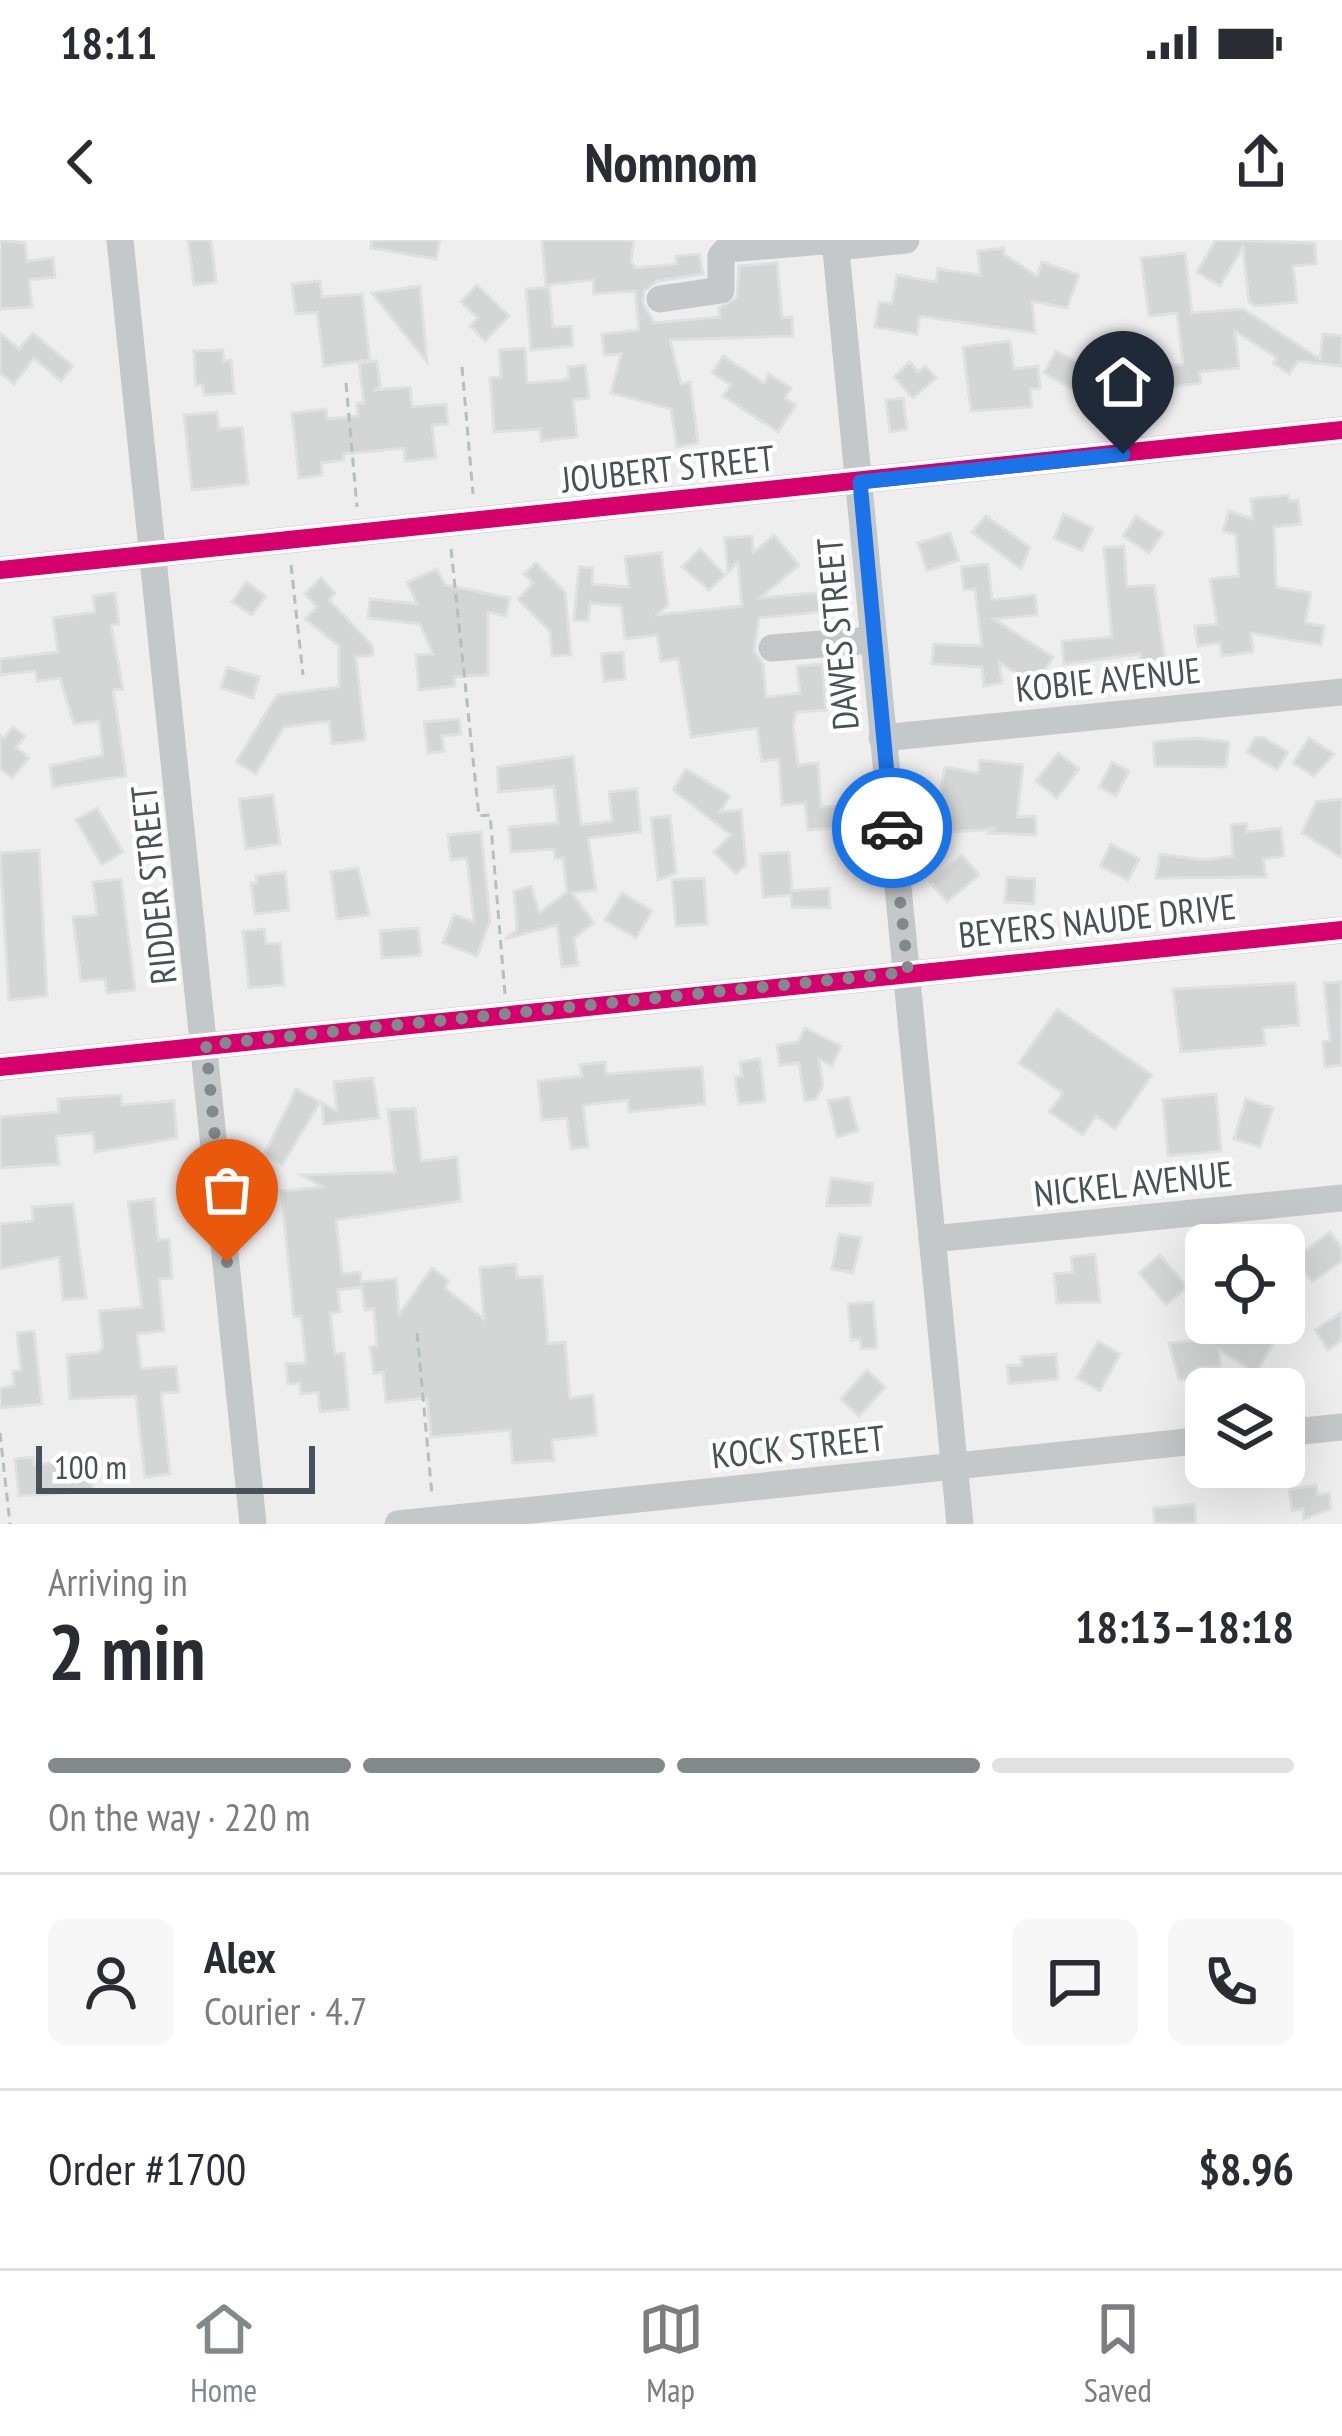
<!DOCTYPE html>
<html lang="en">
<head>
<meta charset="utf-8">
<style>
  :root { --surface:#fff; --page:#f7f7f7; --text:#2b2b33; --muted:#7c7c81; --line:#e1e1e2; --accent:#81898c }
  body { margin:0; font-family:"PT Sans Narrow",sans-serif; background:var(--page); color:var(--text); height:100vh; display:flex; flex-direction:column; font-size:45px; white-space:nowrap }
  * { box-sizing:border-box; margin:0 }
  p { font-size:39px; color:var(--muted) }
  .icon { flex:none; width:66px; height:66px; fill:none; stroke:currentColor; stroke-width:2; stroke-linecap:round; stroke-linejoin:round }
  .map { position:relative; height:1284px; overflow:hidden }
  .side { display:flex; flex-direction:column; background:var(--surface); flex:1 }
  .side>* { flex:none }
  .fabs { position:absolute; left:1185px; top:984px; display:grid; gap:24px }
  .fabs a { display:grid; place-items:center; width:120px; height:120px; border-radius:18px; background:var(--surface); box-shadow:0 12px 48px #0002; font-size:60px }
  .scale { position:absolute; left:36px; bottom:30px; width:279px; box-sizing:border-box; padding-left:12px; border:6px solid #475258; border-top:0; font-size:33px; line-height:42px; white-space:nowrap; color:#475258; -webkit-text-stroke:9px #fff; paint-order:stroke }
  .pin { position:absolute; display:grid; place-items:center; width:102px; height:102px; color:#fff; margin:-123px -51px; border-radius:50% 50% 50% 0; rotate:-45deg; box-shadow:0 0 12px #0007 }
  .pin .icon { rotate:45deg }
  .courier { position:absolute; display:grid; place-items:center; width:120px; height:120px; margin:-60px; border:9px solid #1a73e8; border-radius:50%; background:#fff; color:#222; box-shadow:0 3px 15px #0007 }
  .overview em { font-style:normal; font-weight:600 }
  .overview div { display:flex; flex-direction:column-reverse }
  .overview { display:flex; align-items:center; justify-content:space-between; height:204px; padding:0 48px }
  h1 { font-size:78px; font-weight:600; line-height:90px }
  .bar { display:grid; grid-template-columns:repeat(4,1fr); gap:18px 12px; align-content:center; height:144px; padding:0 48px }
  .bar i { height:15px; border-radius:9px; background:var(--line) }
  .bar .selected { background:var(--accent) }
  .bar p { grid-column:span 4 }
  .line { display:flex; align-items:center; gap:30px; padding:0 48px; border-top:3px solid var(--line) }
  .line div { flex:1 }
  .round { display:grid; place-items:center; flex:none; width:126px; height:126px; border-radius:18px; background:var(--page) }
  .status { display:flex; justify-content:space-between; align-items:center; height:84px; padding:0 60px; background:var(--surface); direction:ltr }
  .status svg { height:33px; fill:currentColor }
  header { display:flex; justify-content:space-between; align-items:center; height:156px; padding:0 48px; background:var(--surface); font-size:54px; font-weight:600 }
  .menu { display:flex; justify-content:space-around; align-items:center; height:168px; border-top:3px solid var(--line); background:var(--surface); font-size:33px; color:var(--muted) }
  .menu a { display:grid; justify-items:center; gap:6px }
  .menu .selected { color:var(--accent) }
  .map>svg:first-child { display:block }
</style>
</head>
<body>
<div class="status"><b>18:11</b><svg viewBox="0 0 49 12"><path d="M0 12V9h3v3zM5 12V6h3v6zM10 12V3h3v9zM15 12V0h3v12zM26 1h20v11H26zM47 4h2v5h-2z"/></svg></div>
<header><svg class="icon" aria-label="back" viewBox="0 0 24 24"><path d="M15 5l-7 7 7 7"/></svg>Nomnom<svg class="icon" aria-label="share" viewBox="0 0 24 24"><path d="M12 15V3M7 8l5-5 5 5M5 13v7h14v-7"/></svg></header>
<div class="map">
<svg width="1342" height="1284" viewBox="0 0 1342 1284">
  <rect width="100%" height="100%" fill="#eee"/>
  <!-- building -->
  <g fill="#d4d6d6" stroke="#dfe0e1" stroke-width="3">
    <path d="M0,0L25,3L27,21L53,18L55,37L29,40L32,67L0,69Z"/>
    <path d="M188,0H211L216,42L194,45Z"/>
    <path d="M372,0H440L436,19L371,8Z"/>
    <path d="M542,0H634L631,21L636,28L677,24L676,16L699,14L703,34L657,41L644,51L643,63L654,83L720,77L719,68L737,57L739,26L777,23L782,78L792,77L793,96L670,100L681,144L690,142L698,203L677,207L671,169L611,153L621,114L604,115L602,94L639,90L635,51L594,54L593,40L546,45Z"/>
    <path d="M1216,0L1315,3L1316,24L1293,26L1297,62L1255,66L1249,62L1243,7L1220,46L1197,32Z"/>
    <path d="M1004,8V14L1037,36L1042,22L1079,35L1067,68L1032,61L1035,93L920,76L917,94L875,87L879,62L892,64L897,35L936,42L938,29L980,35L978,11Z"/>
    <path d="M1185,13L1192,73L1243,69L1320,119L1323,94L1342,96V126L1298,121L1289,134L1273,123L1277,118L1235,91L1239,128L1199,132L1201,143L1162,148L1159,127L1183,124L1177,73L1149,76L1141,18Z"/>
    <path d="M320,41L322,57L362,54L370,120L324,126L317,72L296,74L292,44Z"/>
    <path d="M477,45L509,76L485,101L470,86L478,78L461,62Z"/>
    <path d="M420,46L427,122L372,53Z"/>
    <path d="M549,47L553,87L571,86L573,106L531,110L526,49Z"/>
    <path d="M0,93L19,109L33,93L73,126L61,141L34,118L14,144L0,133Z"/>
    <path d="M1010,101L1014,129L1038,126L1040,148L1030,149L1032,167L971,171L963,107Z"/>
    <path d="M525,108L527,143L563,140L569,138L568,127L585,125L589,158L573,160L577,197L541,201L540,189L494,192L490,138L501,137L499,110Z"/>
    <path d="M223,110L224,121L231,120L234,153L204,155L203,145H196L194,111Z"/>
    <path d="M1056,111L1092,130L1080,153L1044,133Z"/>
    <path d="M723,116L764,143L769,134L791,148L785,158L796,165L778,192L723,156L731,145L712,133Z"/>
    <path d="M377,121L380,146L375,150L410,147L412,167L446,164L448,184L432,185L436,218L405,221L404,208L343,214L344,220L321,223L322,235L299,238L292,173L326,169L327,179L358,176L357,163H364L359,123Z"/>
    <path d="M910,122L918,132L925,126L936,138L913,158L894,137Z"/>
    <path d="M903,158L907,189L890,192L886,160Z"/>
    <path d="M217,172L219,189L242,187L248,244L192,250L184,175Z"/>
    <path d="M1288,255L1289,261L1298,260L1301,284L1274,287L1276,347L1311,353L1305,383L1324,386L1321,405L1251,393L1253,412L1222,416L1220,403L1198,406L1195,386L1217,384L1210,339L1239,336L1236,295L1223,291L1229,271L1253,279L1251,259Z"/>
    <path d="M1064,274L1093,288L1082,311L1054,298Z"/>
    <path d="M986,276L1030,307L1021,329L972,292Z"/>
    <path d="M1136,276L1163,293L1149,313L1123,296Z"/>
    <path d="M950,293L959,320L927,331L918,303Z"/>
    <path d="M774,295L799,325L760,358L827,352L829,371L759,378L754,411L763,424L766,457L800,453L797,426L822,424L826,470L796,472L793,486L798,525L818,523L821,567L836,566L838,588L808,590L805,563L782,565L779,519L762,521L757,488L691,497L678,419L661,421L657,395L625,399L621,366L590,363L588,381L574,380L579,327L593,328L592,344L629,347L625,317L661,313L668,365L657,375L742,366L738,322L728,332L725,298L752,296L753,313Z"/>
    <path d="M1124,306L1127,347L1154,345L1165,420L1141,422L1140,414L1064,424L1062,401L1112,397L1104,308Z"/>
    <path d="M700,309L725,335L709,350L682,327Z"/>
    <path d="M536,323L565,352L571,415L552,416L550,391L518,359L533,343L524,334Z"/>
    <path d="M988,324L992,360L1035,355L1037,375L994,379L1053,417L1035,445L999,422L1002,443L984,446L982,427L932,424L934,404L982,406L975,349L964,350L961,327Z"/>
    <path d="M437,329L445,345L510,358L506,376L488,372V435L454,437L455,446L419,450L416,415L433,414L420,384L368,378L370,359L417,364L407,342Z"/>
    <path d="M321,338L335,353L329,360L372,405L373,415L356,417L365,500L332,504L329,481L284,487L256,534L236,522L277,455L339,447V406L305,379L317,367L305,354Z"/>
    <path d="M246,342L266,356L252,375L232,362Z"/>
    <path d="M115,353L119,384L111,385L123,449L113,450L126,536L53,547L50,526L103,515L99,481L74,484L60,438L37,441L35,431L0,435V419L58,412L53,378L95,372L93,356Z"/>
    <path d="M623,412L625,439L604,441L601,414Z"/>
    <path d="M227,427L259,437L253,458L221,448Z"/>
    <path d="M459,479L461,494L442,496L444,511L428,513L424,482Z"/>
    <path d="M13,487L25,496L16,507L29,518L12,538L0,529V495L4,498Z"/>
    <path d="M1263,497L1288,512L1277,530L1247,512L1255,498Z"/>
    <path d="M1197,498L1229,502L1226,527L1155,526L1153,502Z"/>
    <path d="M1309,498L1334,514L1314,536L1293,523Z"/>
    <path d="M1058,513L1079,529L1057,558L1036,541Z"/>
    <path d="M573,516L581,585L612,581L609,552L637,549L641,592L588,598L596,650L572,653L594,683L574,698L578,725L562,727L557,685L505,699L517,690L514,651L531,646L539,673L567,652L563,618L555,619L554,609L511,612L509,587L558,583L554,547L499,552L497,527Z"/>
    <path d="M980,520L1023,525L1017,577L1035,576L1036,595L988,593L993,589L942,593L939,557L945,527L978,533Z"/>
    <path d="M1112,522L1129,531L1116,556L1099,547Z"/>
    <path d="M686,529L730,556L720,572L741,570L746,625L736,634L714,612L731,595L673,550Z"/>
    <path d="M273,555L280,604L246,609L239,559Z"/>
    <path d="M1342,559V618L1302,593L1316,562Z"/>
    <path d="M97,568L123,612L102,625L76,580Z"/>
    <path d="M670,576L676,633L658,640L651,578Z"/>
    <path d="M1247,583V592L1281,588L1284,616L1263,619L1266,637L1156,638L1160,614L1203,620L1233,616L1231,585Z"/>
    <path d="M481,592L490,681L477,716L443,703L454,675L474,682L467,618L451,620L448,595Z"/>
    <path d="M1111,604L1139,619L1128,640L1100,626Z"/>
    <path d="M39,610L47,756L9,760L0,613Z"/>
    <path d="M789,612L792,651L829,648L830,668L792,667L791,655L763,657L760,614Z"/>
    <path d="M962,615L979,635L947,662L930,642Z"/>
    <path d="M358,628L369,675L337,679L331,632Z"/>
    <path d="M285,632L289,670L255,674L251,643H257L256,636Z"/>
    <path d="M1007,637L1035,639L1034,664L1005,662Z"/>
    <path d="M704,638L707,684L676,686L672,640Z"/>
    <path d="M121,639L135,750L107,753L105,739L81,741L73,677L97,675L93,642Z"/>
    <path d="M622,653L652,671L636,698L605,680Z"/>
    <path d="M418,688L421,715L382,718L380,691Z"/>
    <path d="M264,689L266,704L280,703L284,745L249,748L243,691Z"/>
    <path d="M1341,742L1342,825L1325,827L1323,802L1330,801L1324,743Z"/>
    <path d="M1295,743L1299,785L1263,788L1265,805L1181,812L1173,749Z"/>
    <path d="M1057,769L1152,835L1115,889L1096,876L1083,895L1049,872L1063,853L1019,823Z"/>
    <path d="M805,788L841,806L832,826L819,819L823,845L816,859L805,861L799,823L780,825L777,805L798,802Z"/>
    <path d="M760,819L765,861L739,864L735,837L742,836L740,822Z"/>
    <path d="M605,822L606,834L702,827L705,864L629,872L628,860L583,865L588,907L571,909L567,878L542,880L538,841L582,836L580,825Z"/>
    <path d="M373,838L379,878L324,884L322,863L337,871L334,842Z"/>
    <path d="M296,849L320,862L282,925L264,915Z"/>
    <path d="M1216,854L1221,911L1168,916L1163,859Z"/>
    <path d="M121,855L122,865L174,861L177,898L95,912L93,893L56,896L59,924L0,928V877L59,872L58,859Z"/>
    <path d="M849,857L858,891L837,897L828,861Z"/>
    <path d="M1246,859L1273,868L1260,907L1234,899Z"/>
    <path d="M415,868L421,921L457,917L461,961L336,980L342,1034L360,1032L361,1042L396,1039L399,1074L432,1028L449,1041L445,1048L484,1079L480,1028L516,1024L517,1038L542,1036L548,1104L565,1102L570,1158L593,1155L597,1195L552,1200L554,1220L513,1223L510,1190L431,1197L427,1158L386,1162L383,1132L374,1133L370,1107L377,1106L374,1069L365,1070L362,1047L338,1050L340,1072L330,1073L335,1114L344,1113L349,1169L320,1172L318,1152L301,1154L300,1143L288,1144L286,1124L306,1123L301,1076L294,1077L281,951L323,947L301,935L395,932L388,870Z"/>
    <path d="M831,938L873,944L870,965L827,966Z"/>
    <path d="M154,959L158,1000L169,999L172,1038L159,1039L164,1091L137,1094L141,1129L176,1126L179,1152L161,1153L170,1234L145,1237L136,1156L70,1159L67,1115L99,1112L103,1107L99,1071L142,1067L128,962Z"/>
    <path d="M73,964L86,1058L63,1060L59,1017L0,1029V984L33,981L32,967Z"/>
    <path d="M1330,992L1342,1008V1021L1312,1042L1294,1019Z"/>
    <path d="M839,994L861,998L853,1033L832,1029Z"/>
    <path d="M1095,1014L1100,1062L1057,1063L1054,1034L1073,1032L1071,1017Z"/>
    <path d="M1160,1015L1187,1047L1166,1065L1139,1033Z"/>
    <path d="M873,1062L877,1108L861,1109L860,1099L851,1100L848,1064Z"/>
    <path d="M1342,1072V1100L1328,1110L1315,1090Z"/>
    <path d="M1236,1083H1255L1251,1089L1273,1104L1256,1133L1219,1110L1221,1126L1198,1128V1138L1179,1140L1169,1103L1227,1097Z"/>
    <path d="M34,1091L42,1164L0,1168V1148L14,1146L13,1131L21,1130L17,1093Z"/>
    <path d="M1098,1101L1120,1114L1100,1151L1077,1138Z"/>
    <path d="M1056,1114L1058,1139L1009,1144L1007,1126L1022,1125L1021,1117Z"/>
    <path d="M867,1130L885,1147L859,1176L841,1159Z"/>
    <path d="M33,1217L34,1225L89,1218L93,1251L19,1256L15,1219Z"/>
    <path d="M1316,1245L1318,1255L1329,1253L1331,1269L1304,1279L1303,1269L1292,1271L1289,1250Z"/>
    <path d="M1194,1264L1196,1284H1155L1153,1268Z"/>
  </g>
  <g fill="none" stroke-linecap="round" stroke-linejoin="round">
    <!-- path -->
    <g stroke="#b5bfbb" stroke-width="3" stroke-dasharray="9 6" stroke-linecap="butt">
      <path d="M462,127L473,254"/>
      <path d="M346,143L357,267"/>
      <path d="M451,309L479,576L490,575L505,754"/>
      <path d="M291,325L303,435"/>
      <path d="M417,1093L432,1255"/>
      <path d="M0,1193L10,1284"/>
    </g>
    <!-- minor -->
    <g stroke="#c5c8c9" stroke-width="27">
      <path d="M120,0L253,1284"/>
      <path d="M836,7L906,0"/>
      <path d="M660,59L721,50V16L727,9L835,0L960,1284"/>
      <path d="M0,330L1342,190"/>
      <path d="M772,408L873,400"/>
      <path d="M882,498L1342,452"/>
      <path d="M0,827L1342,690"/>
      <path d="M932,999L1342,958"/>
      <path d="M1284,1193L1342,1187"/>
      <path d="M398,1284L1206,1200"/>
    </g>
    <defs>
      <g id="cycleway">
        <path d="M0,330L1342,190"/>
        <path d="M0,827L1342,690"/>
      </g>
    </defs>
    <!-- cycleway casing -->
    <use href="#cycleway" stroke="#fff" stroke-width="26"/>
    <!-- cycleway -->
    <use href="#cycleway" stroke="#d6006c" stroke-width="18"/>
  </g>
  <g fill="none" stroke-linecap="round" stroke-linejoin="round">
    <!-- done -->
    <path stroke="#81898c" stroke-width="12" stroke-dasharray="0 21.6" d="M227,1022L206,805L908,732L892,588"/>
    <!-- route -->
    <path stroke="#1a73e8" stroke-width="15" d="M892,588L860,242L1123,214"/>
  </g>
  <g text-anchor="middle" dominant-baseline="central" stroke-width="9" stroke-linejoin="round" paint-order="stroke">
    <!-- street labels -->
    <g font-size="36" fill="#475258" stroke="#fff">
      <text transform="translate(668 228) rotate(-6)">JOUBERT STREET</text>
      <text transform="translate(837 394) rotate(-95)">DAWES STREET</text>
      <text transform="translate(1108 439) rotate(-6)">KOBIE AVENUE</text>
      <text transform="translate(153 645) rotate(-96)">RIDDER STREET</text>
      <text transform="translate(1097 680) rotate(-6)">BEYERS NAUDE DRIVE</text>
      <text transform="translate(1133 943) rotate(-6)">NICKEL AVENUE</text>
      <text transform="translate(798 1206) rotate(-6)">KOCK STREET</text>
    </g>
  </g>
</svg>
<div class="fabs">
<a><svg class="icon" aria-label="locate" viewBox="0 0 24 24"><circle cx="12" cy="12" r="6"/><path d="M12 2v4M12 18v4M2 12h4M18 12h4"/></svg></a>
<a><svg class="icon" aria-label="layers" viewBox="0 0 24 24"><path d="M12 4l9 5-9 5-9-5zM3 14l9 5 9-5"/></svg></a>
</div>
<div class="scale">100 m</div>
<div class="pin" style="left:227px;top:1022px;background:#ea580c"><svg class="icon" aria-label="bag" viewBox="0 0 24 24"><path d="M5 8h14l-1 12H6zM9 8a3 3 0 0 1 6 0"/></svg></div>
<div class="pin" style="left:1123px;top:214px;background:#1f2937"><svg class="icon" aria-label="home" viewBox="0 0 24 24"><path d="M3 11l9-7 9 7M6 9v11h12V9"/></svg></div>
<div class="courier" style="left:892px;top:588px"><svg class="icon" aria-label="car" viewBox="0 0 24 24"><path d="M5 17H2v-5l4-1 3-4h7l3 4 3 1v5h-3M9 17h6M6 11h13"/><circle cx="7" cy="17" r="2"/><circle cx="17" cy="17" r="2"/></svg></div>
</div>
<section class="side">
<div class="overview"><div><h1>2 min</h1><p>Arriving in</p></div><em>18:13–18:18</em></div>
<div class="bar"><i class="selected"></i><i class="selected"></i><i class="selected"></i><i></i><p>On the way · 220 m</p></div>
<div class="line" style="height:216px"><a class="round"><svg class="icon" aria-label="person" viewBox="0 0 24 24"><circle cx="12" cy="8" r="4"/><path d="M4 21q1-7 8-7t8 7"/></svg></a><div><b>Alex</b><p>Courier · 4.7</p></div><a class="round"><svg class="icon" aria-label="chat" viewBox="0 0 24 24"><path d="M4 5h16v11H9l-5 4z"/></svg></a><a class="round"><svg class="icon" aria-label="phone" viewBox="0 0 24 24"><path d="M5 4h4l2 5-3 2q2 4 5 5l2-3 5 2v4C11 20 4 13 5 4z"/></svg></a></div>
<div class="line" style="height:156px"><div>Order #1700</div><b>$8.96</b></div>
</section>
<nav class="menu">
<a class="selected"><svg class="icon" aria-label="home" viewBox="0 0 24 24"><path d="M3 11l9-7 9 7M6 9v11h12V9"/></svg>Home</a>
<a><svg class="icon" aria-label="map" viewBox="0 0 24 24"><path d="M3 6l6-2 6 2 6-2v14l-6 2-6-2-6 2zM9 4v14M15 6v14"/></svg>Map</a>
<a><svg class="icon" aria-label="saved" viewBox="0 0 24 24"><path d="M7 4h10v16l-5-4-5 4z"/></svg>Saved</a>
</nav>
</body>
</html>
